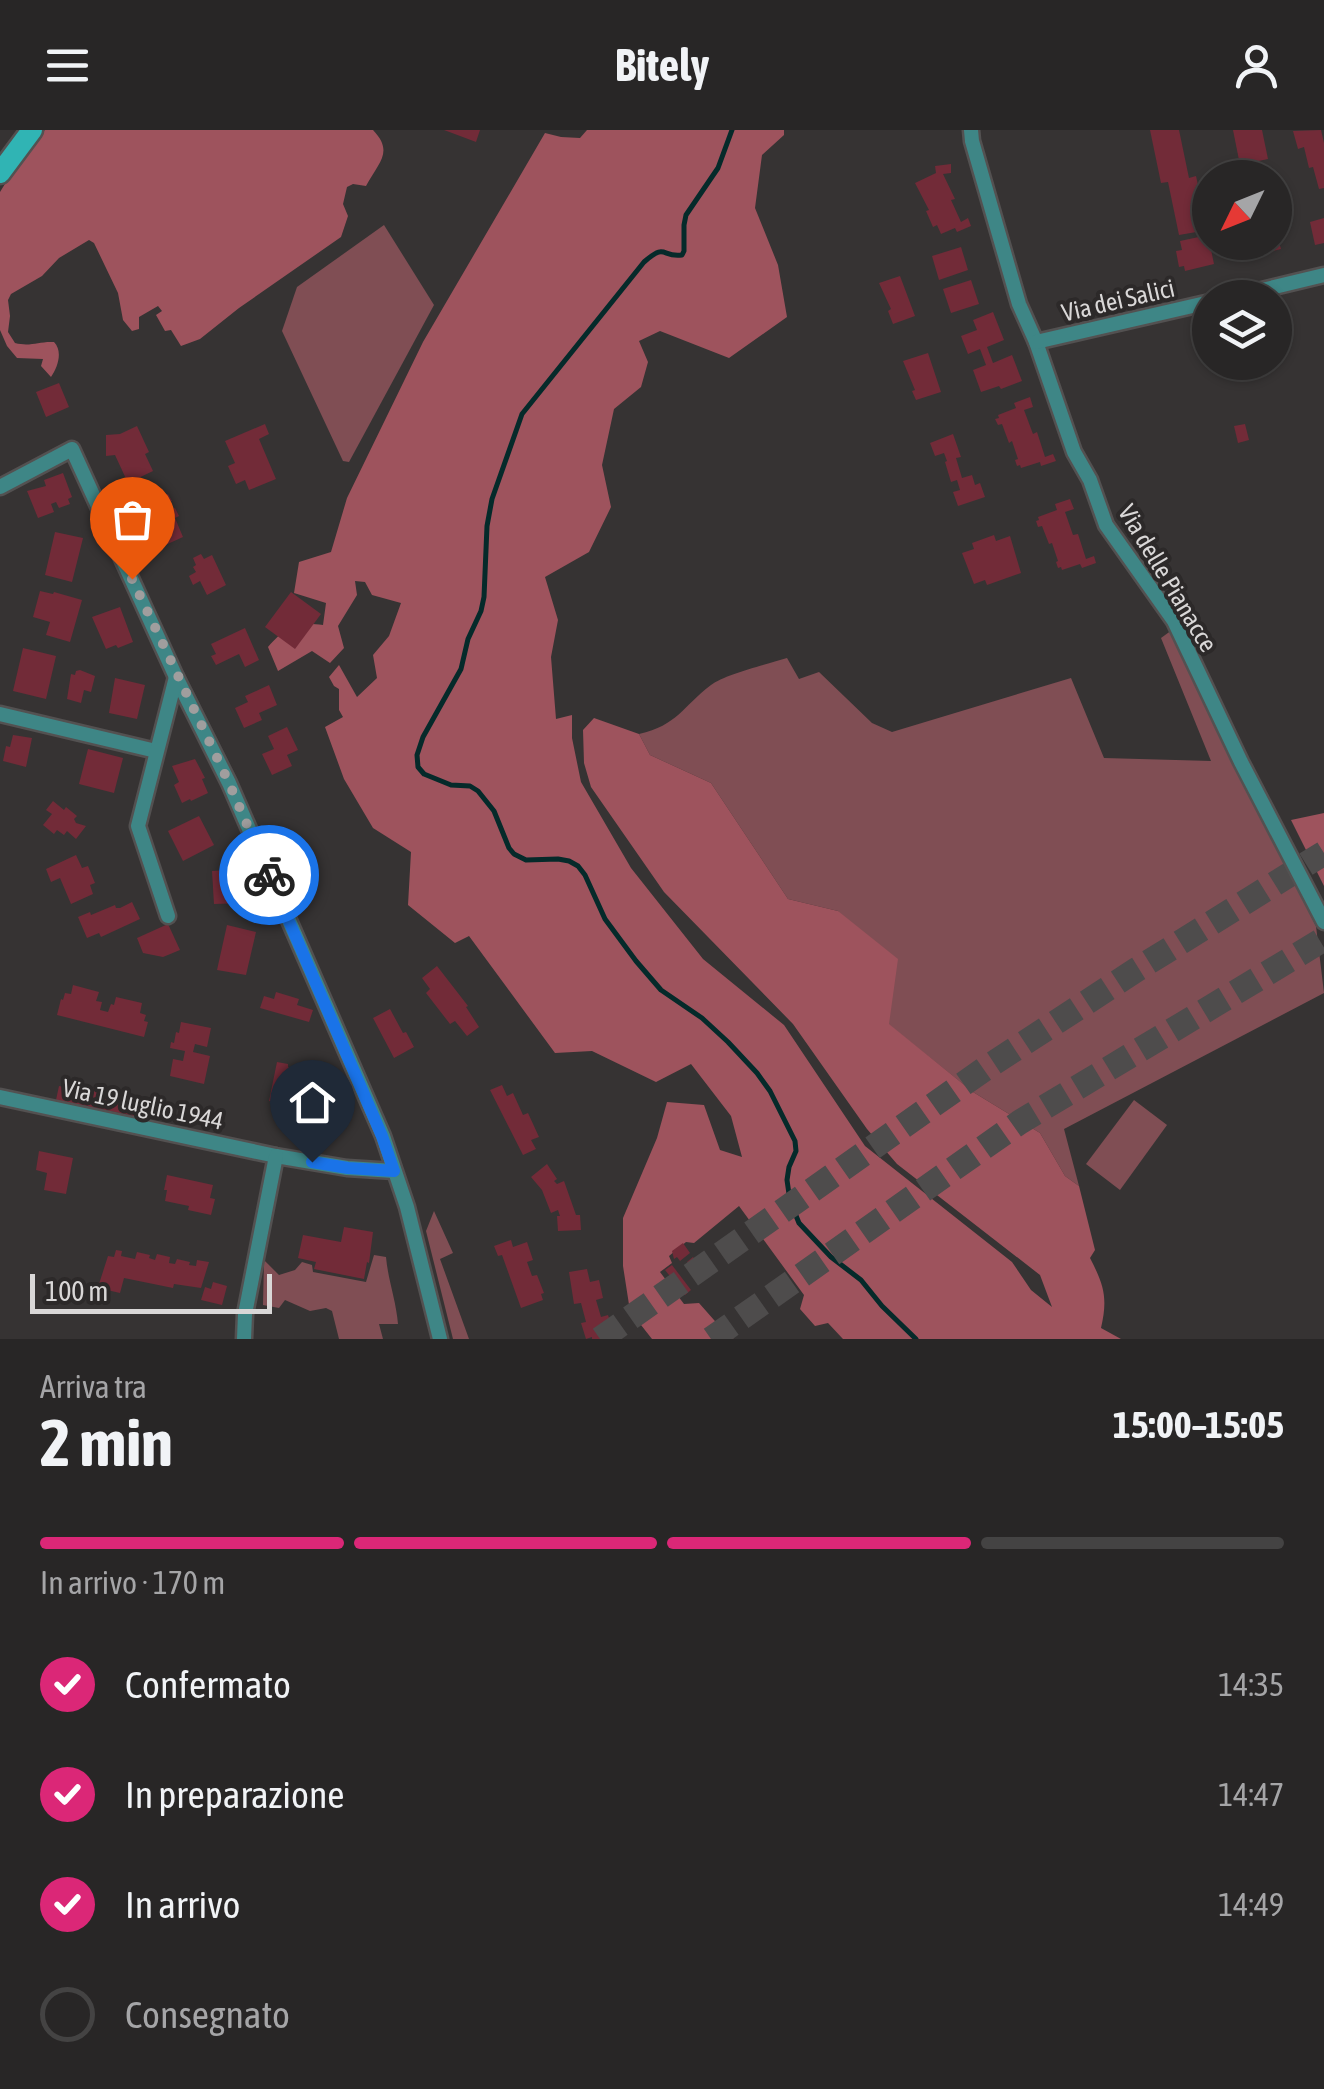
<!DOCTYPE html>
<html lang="it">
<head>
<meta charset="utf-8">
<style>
  :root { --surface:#282626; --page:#302e2e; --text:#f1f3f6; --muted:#a5a5a7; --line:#444343; --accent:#db2777 }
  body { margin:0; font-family:"Asap Condensed",sans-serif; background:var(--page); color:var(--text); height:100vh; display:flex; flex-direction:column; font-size:38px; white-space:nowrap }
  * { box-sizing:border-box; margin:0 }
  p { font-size:32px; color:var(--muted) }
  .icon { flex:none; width:55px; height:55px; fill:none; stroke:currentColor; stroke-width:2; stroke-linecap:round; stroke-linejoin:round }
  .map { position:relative; height:1209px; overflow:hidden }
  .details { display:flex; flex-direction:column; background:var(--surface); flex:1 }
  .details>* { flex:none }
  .needle { width:65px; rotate:227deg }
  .tools { position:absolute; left:1192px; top:30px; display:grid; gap:20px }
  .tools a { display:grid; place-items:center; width:100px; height:100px; border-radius:50%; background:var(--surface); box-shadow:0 2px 8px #0004,0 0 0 2px var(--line); font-size:50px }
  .scale { position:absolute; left:30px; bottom:25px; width:242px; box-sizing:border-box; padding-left:10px; border:5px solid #d9d7d7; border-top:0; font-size:28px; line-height:35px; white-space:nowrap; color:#d9d7d7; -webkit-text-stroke:8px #2c2929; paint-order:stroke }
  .pin { position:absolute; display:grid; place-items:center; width:85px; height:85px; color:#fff; margin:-102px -42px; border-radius:50% 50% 50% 0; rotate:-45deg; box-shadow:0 0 10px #0007 }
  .pin .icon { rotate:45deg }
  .courier { position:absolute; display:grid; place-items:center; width:100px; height:100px; margin:-50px; border:8px solid #1a73e8; border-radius:50%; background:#fff; color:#222; box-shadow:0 2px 12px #0007 }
  .overview em { font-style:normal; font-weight:700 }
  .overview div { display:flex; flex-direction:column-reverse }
  .overview { display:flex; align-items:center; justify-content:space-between; height:170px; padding:0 40px }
  h1 { font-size:65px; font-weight:700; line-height:75px }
  .bar { display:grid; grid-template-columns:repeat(4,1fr); gap:15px 10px; align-content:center; height:120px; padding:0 40px }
  .bar i { height:12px; border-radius:8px; background:var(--line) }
  .bar .current { background:var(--accent) }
  .bar p { grid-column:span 4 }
  ol { padding:0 40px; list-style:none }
  li { display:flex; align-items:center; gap:30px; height:110px }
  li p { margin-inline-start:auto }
  li .icon { padding:10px; border-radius:50%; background:var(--accent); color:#fff; stroke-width:4 }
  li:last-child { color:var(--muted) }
  li i { width:55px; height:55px; border:5px solid var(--line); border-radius:50% }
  header { display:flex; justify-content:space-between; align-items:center; height:130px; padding:0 40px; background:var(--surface); font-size:45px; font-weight:700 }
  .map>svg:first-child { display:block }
</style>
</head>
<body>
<header><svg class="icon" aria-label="menu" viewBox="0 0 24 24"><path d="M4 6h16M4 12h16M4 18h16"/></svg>Bitely<svg class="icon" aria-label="person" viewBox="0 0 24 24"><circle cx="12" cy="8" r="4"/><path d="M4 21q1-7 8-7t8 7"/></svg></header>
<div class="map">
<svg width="1324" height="1209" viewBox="0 0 1324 1209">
  <rect width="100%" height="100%" fill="#363333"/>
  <!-- green -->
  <g fill="#804e54">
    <path d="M384,95L434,175L349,332L343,331L282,201L297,157Z"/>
    <path d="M1172,500L1218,600L1316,796L1324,863L1064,999L1079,1056L1065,1046L1040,1003L973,962L888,894L838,781L788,769L711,653L650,625L639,604C678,595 682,577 711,555C725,544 768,534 787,528L799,549L819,542L872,593L892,602L1071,548L1104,628L1211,631L1161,508Z"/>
    <path d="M1134,970L1167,995L1120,1060L1086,1034Z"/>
    <path d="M434,1081L453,1123L440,1129L469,1209H453L426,1101Z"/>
    <path d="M374,1125L386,1127C388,1150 396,1170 398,1194H379L383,1209H339L332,1181L326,1178L310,1181L285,1170L279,1178L263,1175L264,1130L279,1145L295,1140L302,1132L312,1135L313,1142L366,1152Z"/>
  </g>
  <!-- forest -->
  <g fill="#9e535d">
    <path d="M45,0H373C394,22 379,32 366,56L353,54L347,57L343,74L348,86L341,107L239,178L200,209L181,216L171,200L165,201L156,185L162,181L158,176L139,187V199L132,201L123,190L118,163L94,113L89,110L59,128L42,146L11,164L8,170L10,186L8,202L15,213C31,217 39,211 54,212C63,221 58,237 51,247L41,236L43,229L17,228L7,216L0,200V62L32,10Z"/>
    <path d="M587,0H784V5L762,25L755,78L778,135L787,187L729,228L660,201L639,211L648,232L641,257L614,279L602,335L611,377L589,422L545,447L558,490L551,527L556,589L572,585V608L581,652L631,738L703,829L784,895L865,1016L1012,1132L1031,1160L1052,1177L1040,1145L897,1034L867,999L793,894L664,762L591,657L584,633L583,600L594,588L639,604L650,625L711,653L788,769L838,781L898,829L889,894L973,962L1040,1003L1065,1046L1079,1056L1095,1120L1090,1128C1104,1155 1108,1168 1101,1198L1121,1209H843L828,1193L815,1196L800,1179L804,1165L739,1076L694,1113L686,1112L669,1126L672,1133L660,1142L684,1174L699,1173L729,1207L734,1209H652L630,1181L623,1136V1088L657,1008L667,972L704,975L720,1020L742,1027L731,986L691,934L656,952L592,921L555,923L469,806L455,813L408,775L411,722L373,698L344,649L325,597L343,587L339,580V559L334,556L329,547L339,535L357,567L377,548L373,525L389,506L401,473L372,465L365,452L355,451L357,465L338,496L344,518L330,533L312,521L278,541L268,517C287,496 295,492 323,495L326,473L294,463L299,432L331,422L347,368L423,212L545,3L561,7L580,8Z"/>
    <path d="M1324,683V756L1291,690Z"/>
  </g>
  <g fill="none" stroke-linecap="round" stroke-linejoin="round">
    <!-- stream -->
    <path stroke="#052a2a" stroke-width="5" d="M732,0L718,38L686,85L684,95V121L682,125C661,128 667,112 644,132L522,284L492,369L487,396L484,467L481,481L468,509L461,539L423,607L417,625L418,637L424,644L451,655L470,656L478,661L494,681L509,718L514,724L526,730L558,729L569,731L578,736L585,745L605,789L636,831L661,860L702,888L728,912L757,943L770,961L795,1011L796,1021L789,1037L787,1050L790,1071L799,1093L831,1127L861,1150L882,1176L916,1209"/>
  </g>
  <!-- building -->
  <g fill="#722b38">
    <path d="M444,0H480L476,12Z"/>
    <path d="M1150,0H1179L1189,48L1196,46L1208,100L1179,105L1168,52L1161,53Z"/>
    <path d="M1233,0H1262L1268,29L1240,35Z"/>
    <path d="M1321,0L1324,13V58L1319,59L1313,37L1309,38L1304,17L1298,19L1293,1Z"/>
    <path d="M1259,33L1262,48H1232L1230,38Z"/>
    <path d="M951,34V43L943,44L955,69L951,70L961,92L968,88L971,96L957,102L955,98L941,104L937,95L933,97L926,81L929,80L915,53L936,43L935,36Z"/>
    <path d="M1324,88V113L1315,115L1310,92Z"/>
    <path d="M1276,102L1281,119L1249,127L1245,112H1275Z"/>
    <path d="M1208,105L1214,134L1185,141L1184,136L1179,137L1176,121L1182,120L1180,111Z"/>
    <path d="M961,117L968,140L939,150L932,126Z"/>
    <path d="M900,146L915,186L893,194L888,181L891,179L879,153Z"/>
    <path d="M971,150L979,174L951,183L943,159Z"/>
    <path d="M993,182L1004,210L987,217L993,233L1012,225L1022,251L1001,259L999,256L981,262L973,240L986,235L980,219L968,224L961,206L977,200L973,190Z"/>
    <path d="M928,223L941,262L916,270L912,261L915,260L903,231Z"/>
    <path d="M59,253L69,277L46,287L36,262Z"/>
    <path d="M1030,267L1033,277L1024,280L1033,304L1037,302L1045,327L1053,324L1056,331L1041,336L1040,332L1021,338L1020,335L1017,336L1015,330L1018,329L1012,311L1009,313L1002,294L998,295L995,289L999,288L998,285L1016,278L1014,273Z"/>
    <path d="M265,294L269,304L259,309L276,349L249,360L245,350L236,354L228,336L235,333L225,311Z"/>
    <path d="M1245,294L1249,310L1238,313L1234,296Z"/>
    <path d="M137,296L149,322L145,324L153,341L128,353L115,325L106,326V305L120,304Z"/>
    <path d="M953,304L961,327L956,328L962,348L972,345L975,355L980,353L985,367L958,376L953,362L960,360L957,350L951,352L945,332L947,331L944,323L935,326L930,313Z"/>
    <path d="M63,343L72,367L68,369L70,374L59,378L56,372L51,374L54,382L38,388L27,361L46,356L44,350Z"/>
    <path d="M168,364L172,371L167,373L170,380L175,378L179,386L175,388L183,407L150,422L139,398L156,391L147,373Z"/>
    <path d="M1070,369L1074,379L1065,382L1073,405L1078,404L1086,429L1094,426L1096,433L1082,438L1080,434L1062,440L1061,437L1058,438L1056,432L1058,431L1052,413L1049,414L1042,396L1038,397L1036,391L1039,390L1038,387L1057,380L1055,374Z"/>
    <path d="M55,402L83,408L72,452L45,445Z"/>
    <path d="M994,405L996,411L1010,406L1021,443L987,455L985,450L974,454L962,423L974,419L972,413Z"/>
    <path d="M201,424L204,429L212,425L226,455L207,465L200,451L193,455L189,446L196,442L193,437L196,435L193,428Z"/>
    <path d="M40,461L53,464L54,462L82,470L70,512L46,505L50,492L33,487Z"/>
    <path d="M291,462L321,484L295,519L265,497Z"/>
    <path d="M120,477L133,512L118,518L116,515L106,519L92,487Z"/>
    <path d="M245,498L259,530L245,537L239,524L216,535L211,526L216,524L211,514Z"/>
    <path d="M23,518L56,526L46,569L13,561Z"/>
    <path d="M80,540L95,546L91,562L84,560L81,573L67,569L71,544L75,545L76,541Z"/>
    <path d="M115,548L145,555L137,589L109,583Z"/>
    <path d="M269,555L277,575L259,583L262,590L244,598L235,578L248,572L245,566Z"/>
    <path d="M287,597L298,620L287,625L292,636L272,645L262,624L274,619L268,606Z"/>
    <path d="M13,605L32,608L26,637L3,631L6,616L10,617Z"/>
    <path d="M88,619L123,628L114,663L79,654Z"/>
    <path d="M195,629L205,648L202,649L208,663L191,671L190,669L182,673L174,655L179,652L172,636Z"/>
    <path d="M53,671L64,680L66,677L77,686L74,689L76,693L86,696L76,709L67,701L64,705L57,700L54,704L43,695L52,684L46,680Z"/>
    <path d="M199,686L214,715L183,731L168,701Z"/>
    <path d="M76,725L82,738L88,736L95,753L90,755L93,764L71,774L60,748L51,752L46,739Z"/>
    <path d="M244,739L246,773L214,774L212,741Z"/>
    <path d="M132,772L140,789L101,807L99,803L87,808L78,787L90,782L91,785L115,775L116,778H120Z"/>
    <path d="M168,794L180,820L163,827L143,823L137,808Z"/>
    <path d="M227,795L256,802L246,845L217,840Z"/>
    <path d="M437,836L468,876L466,877L479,897L467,906L455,891L450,894L426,863L430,859L422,848Z"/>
    <path d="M73,855L99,862L96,871L102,872L100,880L108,882L111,874L114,875L116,867L142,873L140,883L146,885L144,891L148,892L144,907L57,885L61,869L63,870L65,863L71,864Z"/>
    <path d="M276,862L299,869L297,875L313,880L309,892L260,878L264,866L274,869Z"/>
    <path d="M390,879L403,903L406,902L414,917L394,928L373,888Z"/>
    <path d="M181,892L211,898L207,917L195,914L193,922L210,926L204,954L170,946L173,929L183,931L185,921L170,918L171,912L174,913L176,902L179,903Z"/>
    <path d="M277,932L288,934V937L293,938L291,946L316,951L314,964L310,963L307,979L299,977L298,983L279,979L281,973L269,971Z"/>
    <path d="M502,955L507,966L513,963L523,985L528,983L539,1007L531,1010L536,1019L523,1025L490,960Z"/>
    <path d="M59,956L83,961L84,956L138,969L134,986L56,970Z"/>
    <path d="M39,1021L73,1028L66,1064L44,1060L47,1043L36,1040Z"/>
    <path d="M547,1034L557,1049L554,1051L557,1054L564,1051L576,1085H580L581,1100L558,1101L557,1086H560L558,1080L551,1083L542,1060L531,1047Z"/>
    <path d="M167,1045L213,1055L210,1068L215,1069L211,1085L188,1080L189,1076L165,1071L167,1060H164Z"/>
    <path d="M344,1097L373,1102L369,1133L367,1132L364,1149L314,1139L316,1132L298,1128L303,1105L341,1112Z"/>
    <path d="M511,1110L513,1117L527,1112L533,1130L527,1132L532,1146L537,1145L544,1163L541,1164L543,1170L521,1178L502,1125L498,1126L494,1116Z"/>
    <path d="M683,1113L690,1123L680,1131L677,1127L674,1129L672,1121Z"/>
    <path d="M116,1120L122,1121L121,1126L135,1129L137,1122L150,1125L149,1128L155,1130L157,1124L170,1127L169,1133L175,1134L177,1129L190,1132L189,1135L196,1136L197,1130L209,1132L201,1158L174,1154L173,1158L124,1148L120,1163L107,1160L108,1156L99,1154L108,1126L114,1127Z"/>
    <path d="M693,1127L707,1145L701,1149L687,1132Z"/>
    <path d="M672,1135L691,1160L685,1165L665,1140Z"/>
    <path d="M587,1139L590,1152L599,1150L603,1168L596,1170L601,1187L608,1185L613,1200L608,1202L611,1209H592V1207L586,1209L581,1193L586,1192L581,1173L574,1174L569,1142Z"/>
    <path d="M213,1152L227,1156L222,1175L201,1170L205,1157L211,1159Z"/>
  </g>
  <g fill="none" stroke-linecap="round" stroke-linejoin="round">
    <!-- highway-tunnel -->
    <g stroke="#4e4c4c" stroke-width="25" stroke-dasharray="25 12" stroke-linecap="butt">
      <path d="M600,1209L986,938L1136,840L1324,723"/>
      <path d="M711,1209L1020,992L1324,809"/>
    </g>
    <defs>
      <g id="street">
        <path d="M971,0L972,11L1019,174L1036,212L1074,322L1090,350L1106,395L1174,491L1241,632L1324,792"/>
        <path d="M1229,168L1324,145"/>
        <path d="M1036,212L1210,172"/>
        <path d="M0,357L72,319L176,547L229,653L383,1006L407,1077L440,1209"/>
        <path d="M0,584L156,621"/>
        <path d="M168,786L138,696L176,547"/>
        <path d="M0,967L276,1026L347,1038L394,1041"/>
        <path d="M244,1209L245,1184L276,1026"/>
      </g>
      <path id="secondary" d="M0,43L32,0"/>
    </defs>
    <!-- street casing -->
    <use href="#street" stroke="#535151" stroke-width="19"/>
    <!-- secondary casing -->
    <use href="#secondary" stroke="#535151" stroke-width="25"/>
    <!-- street -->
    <use href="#street" stroke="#3e8686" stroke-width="14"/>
    <!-- secondary -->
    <use href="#secondary" stroke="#30b4b4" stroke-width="20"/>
  </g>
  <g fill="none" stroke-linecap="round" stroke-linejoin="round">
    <!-- done -->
    <path stroke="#a09e9e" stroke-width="10" stroke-dasharray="0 18" d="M132,449L229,653L269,745"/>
    <!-- route -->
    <path stroke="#1a73e8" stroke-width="12" d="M269,745L382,1006L394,1041L348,1038L312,1032"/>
  </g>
  <g text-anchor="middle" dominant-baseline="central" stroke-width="8" stroke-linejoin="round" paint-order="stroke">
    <!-- street labels -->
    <g font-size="25" fill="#d9d7d7" stroke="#2c2929">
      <text transform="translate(1118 170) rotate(-13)">Via dei Salici</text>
      <text transform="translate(1168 448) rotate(59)">Via delle Pianacce</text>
      <text transform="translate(143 974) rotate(12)">Via 19 luglio 1944</text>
    </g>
  </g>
</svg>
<div class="tools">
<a><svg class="needle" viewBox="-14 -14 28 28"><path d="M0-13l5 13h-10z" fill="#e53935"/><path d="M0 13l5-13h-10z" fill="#a5a5a7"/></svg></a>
<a><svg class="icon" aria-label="layers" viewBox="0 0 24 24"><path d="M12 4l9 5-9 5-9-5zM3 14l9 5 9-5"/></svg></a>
</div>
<div class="scale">100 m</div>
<div class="pin" style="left:132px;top:449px;background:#ea580c"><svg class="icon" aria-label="bag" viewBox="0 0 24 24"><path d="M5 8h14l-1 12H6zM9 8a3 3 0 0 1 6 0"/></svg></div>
<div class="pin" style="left:312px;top:1032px;background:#1f2937"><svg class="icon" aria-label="home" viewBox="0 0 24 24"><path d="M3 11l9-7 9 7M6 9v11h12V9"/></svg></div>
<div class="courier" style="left:269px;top:745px"><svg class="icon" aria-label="bike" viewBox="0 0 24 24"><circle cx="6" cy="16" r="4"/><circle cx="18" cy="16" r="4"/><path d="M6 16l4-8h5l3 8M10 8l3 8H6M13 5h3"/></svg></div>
</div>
<section class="details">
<div class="overview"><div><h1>2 min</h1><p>Arriva tra</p></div><em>15:00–15:05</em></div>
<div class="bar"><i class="current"></i><i class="current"></i><i class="current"></i><i></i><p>In arrivo · 170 m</p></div>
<ol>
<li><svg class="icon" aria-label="check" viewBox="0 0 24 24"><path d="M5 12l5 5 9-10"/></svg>Confermato<p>14:35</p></li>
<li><svg class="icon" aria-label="check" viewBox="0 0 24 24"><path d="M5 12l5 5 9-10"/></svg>In preparazione<p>14:47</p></li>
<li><svg class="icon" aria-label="check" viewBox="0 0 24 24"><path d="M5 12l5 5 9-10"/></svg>In arrivo<p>14:49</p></li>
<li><i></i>Consegnato</li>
</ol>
</section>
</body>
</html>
